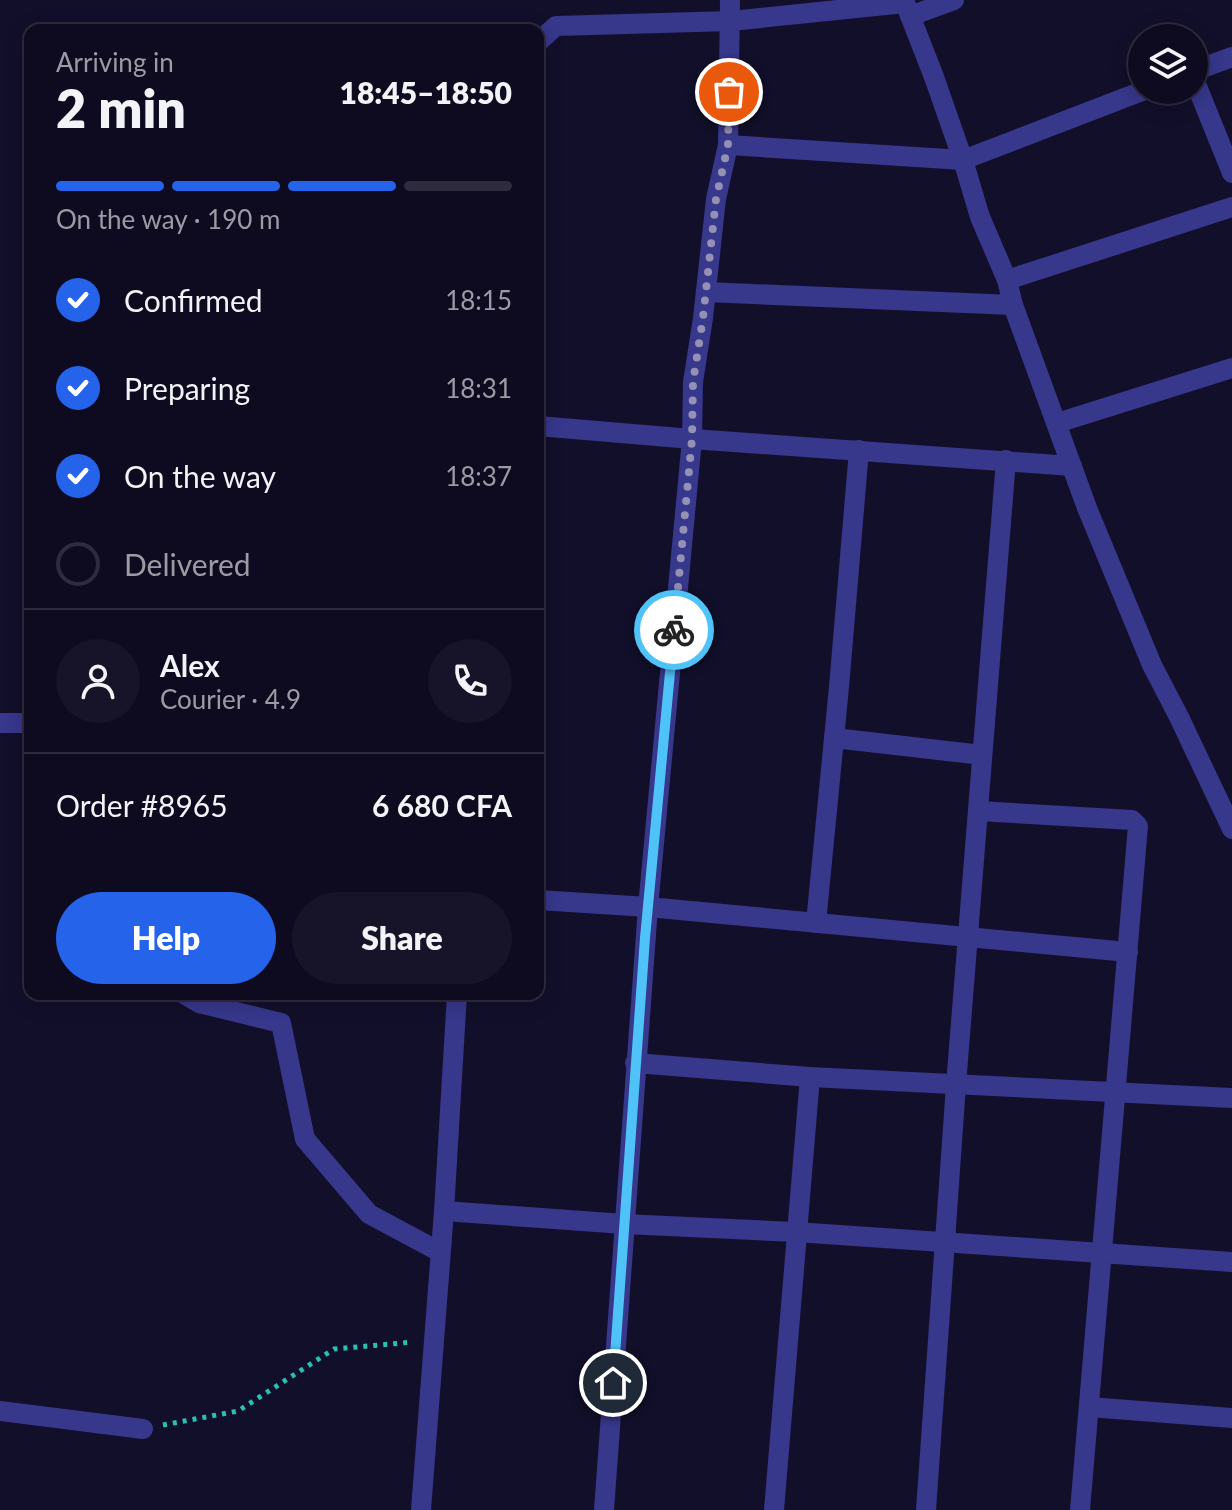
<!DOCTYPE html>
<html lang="en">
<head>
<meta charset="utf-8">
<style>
  :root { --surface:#0e0b20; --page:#171429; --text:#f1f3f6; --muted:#9b9ba5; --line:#2e2b3e; --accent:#2563eb }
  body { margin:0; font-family:Lato,sans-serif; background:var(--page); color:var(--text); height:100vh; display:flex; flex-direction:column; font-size:30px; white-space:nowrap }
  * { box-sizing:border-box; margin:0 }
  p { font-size:26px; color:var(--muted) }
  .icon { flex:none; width:44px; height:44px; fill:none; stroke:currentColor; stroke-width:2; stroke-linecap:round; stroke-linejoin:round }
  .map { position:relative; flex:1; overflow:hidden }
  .drawer { position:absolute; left:24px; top:24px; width:520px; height:976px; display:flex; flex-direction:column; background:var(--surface); border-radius:16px; box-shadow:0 4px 20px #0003,0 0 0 2px var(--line) }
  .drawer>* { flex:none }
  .fabs { position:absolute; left:1128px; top:24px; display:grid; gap:16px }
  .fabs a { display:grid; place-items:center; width:80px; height:80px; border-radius:50%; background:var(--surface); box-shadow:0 4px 20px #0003,0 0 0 2px var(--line); font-size:40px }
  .pin { position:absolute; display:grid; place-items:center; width:68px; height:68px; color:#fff; margin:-34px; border:4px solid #fff; border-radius:50%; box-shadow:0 2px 8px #0007 }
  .courier { position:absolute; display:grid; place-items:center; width:80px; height:80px; margin:-40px; border:6px solid #4fc3f7; border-radius:50%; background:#fff; color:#222; box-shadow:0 2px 10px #0007 }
  .headline em { font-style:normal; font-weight:800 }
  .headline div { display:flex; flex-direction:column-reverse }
  .headline { display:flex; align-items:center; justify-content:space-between; height:136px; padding:0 32px }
  h1 { font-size:52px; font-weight:800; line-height:60px }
  .bar { display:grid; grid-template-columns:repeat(4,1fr); gap:12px 8px; align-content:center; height:96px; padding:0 32px }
  .bar i { height:10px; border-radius:6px; background:var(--line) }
  .bar .current { background:var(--accent) }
  .bar p { grid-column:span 4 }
  .line { display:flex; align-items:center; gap:20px; padding:0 32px; border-top:2px solid var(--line) }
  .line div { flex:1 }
  .round { display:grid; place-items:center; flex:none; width:84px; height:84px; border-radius:42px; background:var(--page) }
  ol { padding:0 32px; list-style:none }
  li { display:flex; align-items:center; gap:24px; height:88px }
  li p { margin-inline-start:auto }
  li .icon { padding:8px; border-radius:50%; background:var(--accent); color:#fff; stroke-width:4 }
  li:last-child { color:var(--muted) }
  li i { width:44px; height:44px; border:4px solid var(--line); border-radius:50% }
  .cta { display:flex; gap:16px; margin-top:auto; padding:16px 32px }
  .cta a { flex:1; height:92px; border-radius:48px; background:var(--accent); color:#fff; font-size:32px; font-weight:800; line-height:92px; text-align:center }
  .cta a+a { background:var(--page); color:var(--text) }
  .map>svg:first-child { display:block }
</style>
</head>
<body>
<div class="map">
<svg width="1232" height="1510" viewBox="0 0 1232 1510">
  <rect width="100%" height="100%" fill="#120f2a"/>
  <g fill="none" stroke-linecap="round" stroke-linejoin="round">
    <!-- path -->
    <path stroke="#28c2b3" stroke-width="5" stroke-dasharray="4 6" stroke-linecap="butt" d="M163,1425L238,1411L334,1349L413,1342"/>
    <!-- minor -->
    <g stroke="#37378c" stroke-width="20">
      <path d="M904,0L934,77L963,160L980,217L1007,280L1013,305L1087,508L1152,665L1179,717L1232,829"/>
      <path d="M910,16L954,0"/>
      <path d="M538,42L556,26L731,21L905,3"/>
      <path d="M1194,71L1232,57"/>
      <path d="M1194,79L1232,173"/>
      <path d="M728,145L963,160L1145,90"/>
      <path d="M1007,280L1232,207"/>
      <path d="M706,292L1013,305"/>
      <path d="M1057,423L1232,368"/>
      <path d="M538,426L692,439L693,382L703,318L716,199L728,145L730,0"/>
      <path d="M0,723H30"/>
      <path d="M834,738L982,755"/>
      <path d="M978,811L1132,820L1138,826L1080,1510"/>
      <path d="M538,900L648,907L1128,952"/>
      <path d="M816,923L839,687L859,450"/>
      <path d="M184,994L199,1003L281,1023L305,1139L369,1214L440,1252"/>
      <path d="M635,1063L810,1077L1232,1098"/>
      <path d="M444,1211L624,1224L796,1232L1232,1262"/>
      <path d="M1089,1407L1232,1418"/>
      <path d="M0,1411L143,1429"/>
      <path d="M421,1510L444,1211L457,994"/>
      <path d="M604,1510L648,907L692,439L1072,466"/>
      <path d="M774,1510L810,1077"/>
      <path d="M926,1510L956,1085L1006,460"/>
    </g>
  </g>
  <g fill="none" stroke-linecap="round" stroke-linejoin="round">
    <!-- done -->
    <path stroke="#9491b4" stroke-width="8" stroke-dasharray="0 14.4" d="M674,630L692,439L693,382L703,318L716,199L728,145L729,92"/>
    <!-- route -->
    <path stroke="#4fc3f7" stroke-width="10" d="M613,1383L645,938L674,630"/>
  </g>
</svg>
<div class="fabs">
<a><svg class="icon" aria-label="layers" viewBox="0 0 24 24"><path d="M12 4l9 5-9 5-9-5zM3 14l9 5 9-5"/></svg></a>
</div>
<div class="pin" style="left:729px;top:92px;background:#ea580c"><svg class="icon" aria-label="bag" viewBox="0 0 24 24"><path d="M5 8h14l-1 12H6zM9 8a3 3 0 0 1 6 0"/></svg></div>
<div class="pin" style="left:613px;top:1383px;background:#1f2937"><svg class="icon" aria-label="home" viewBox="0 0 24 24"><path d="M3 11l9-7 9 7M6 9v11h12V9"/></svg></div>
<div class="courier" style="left:674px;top:630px"><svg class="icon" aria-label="bike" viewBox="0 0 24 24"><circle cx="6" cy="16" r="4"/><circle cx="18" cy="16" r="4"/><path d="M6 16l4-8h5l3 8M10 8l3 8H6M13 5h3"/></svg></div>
<section class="drawer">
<div class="headline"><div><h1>2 min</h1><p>Arriving in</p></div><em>18:45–18:50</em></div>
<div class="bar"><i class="current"></i><i class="current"></i><i class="current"></i><i></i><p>On the way · 190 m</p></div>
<ol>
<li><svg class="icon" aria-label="check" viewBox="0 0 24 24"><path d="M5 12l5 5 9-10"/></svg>Confirmed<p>18:15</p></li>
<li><svg class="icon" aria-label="check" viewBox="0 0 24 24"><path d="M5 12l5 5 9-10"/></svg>Preparing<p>18:31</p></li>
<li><svg class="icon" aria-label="check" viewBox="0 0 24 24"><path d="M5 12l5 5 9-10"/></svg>On the way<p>18:37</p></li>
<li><i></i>Delivered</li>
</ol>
<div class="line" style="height:144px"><a class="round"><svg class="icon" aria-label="person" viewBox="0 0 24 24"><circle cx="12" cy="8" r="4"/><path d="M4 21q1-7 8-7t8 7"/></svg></a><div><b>Alex</b><p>Courier · 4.9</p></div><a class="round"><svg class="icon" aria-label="phone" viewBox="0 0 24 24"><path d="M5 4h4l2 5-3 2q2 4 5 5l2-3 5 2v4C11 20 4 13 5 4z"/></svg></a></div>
<div class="line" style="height:104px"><div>Order #8965</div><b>6 680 CFA</b></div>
<div class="cta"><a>Help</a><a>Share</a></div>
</section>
</div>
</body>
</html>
